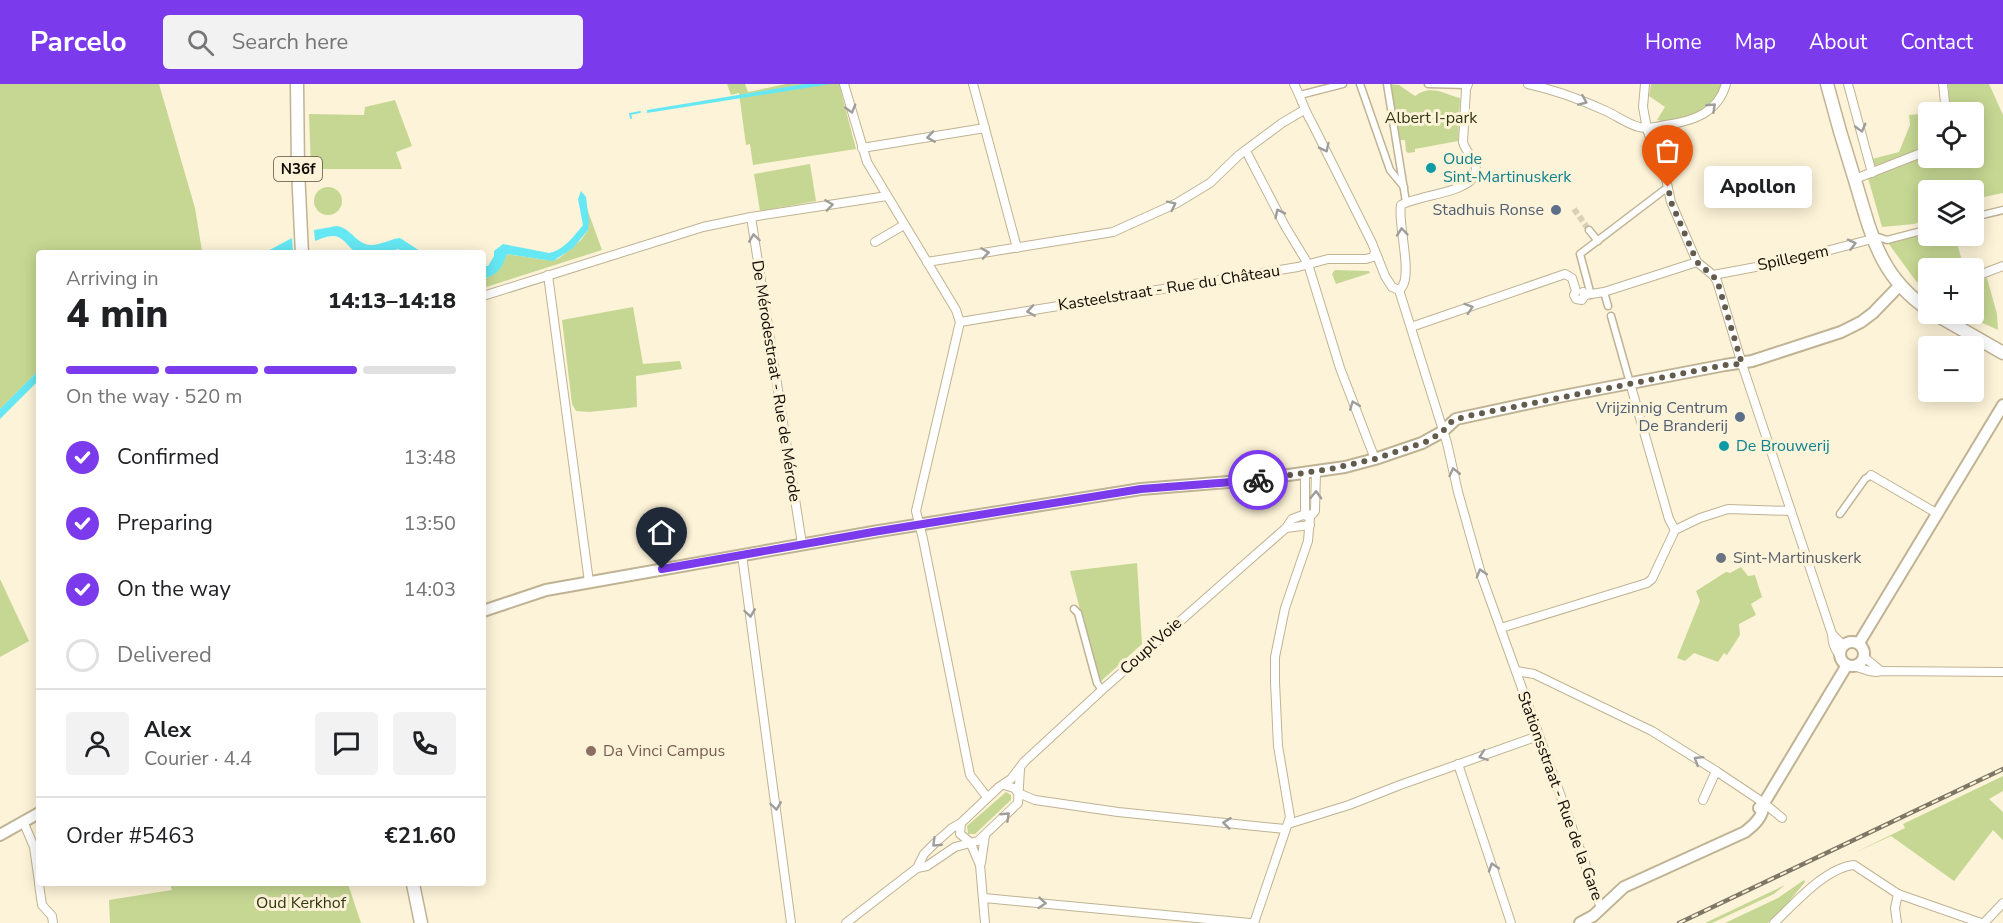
<!DOCTYPE html>
<html lang="en">
<head>
<meta charset="utf-8">
<style>
  :root { --surface:#fff; --page:#f2f2f2; --text:#202124; --muted:#757577; --line:#e0e0e0; --accent:#7c3aed }
  body { margin:0; font-family:"Nunito Sans",sans-serif; background:var(--page); color:var(--text); height:100vh; display:flex; flex-direction:column; font-size:22px; white-space:nowrap }
  * { box-sizing:border-box; margin:0 }
  p { font-size:20px; color:var(--muted) }
  .icon { flex:none; width:33px; height:33px; fill:none; stroke:currentColor; stroke-width:2; stroke-linecap:round; stroke-linejoin:round }
  .map { position:relative; flex:1; overflow:hidden }
  .panel { position:absolute; left:36px; top:166px; width:450px; height:636px; display:flex; flex-direction:column; background:var(--surface); border-radius:6px; box-shadow:0 3px 15px #0003 }
  .panel>* { flex:none }
  .fabs { position:absolute; left:1918px; top:18px; display:grid; gap:12px }
  .fabs a { display:grid; place-items:center; width:66px; height:66px; border-radius:6px; background:var(--surface); box-shadow:0 3px 15px #0003; font-size:30px }
  .pin { position:absolute; display:grid; place-items:center; width:51px; height:51px; color:#fff; margin:-62px -26px; border-radius:50% 50% 50% 0; rotate:-45deg; box-shadow:0 0 6px #0007 }
  .pin .icon { rotate:45deg }
  .courier { position:absolute; display:grid; place-items:center; width:60px; height:60px; margin:-30px; border:4px solid #7c3aed; border-radius:50%; background:#fff; color:#222; box-shadow:0 2px 8px #0007 }
  .bubble { position:absolute; height:42px; border-radius:6px; background:var(--surface); box-shadow:0 3px 15px #0003; font-size:20px; font-weight:800; line-height:42px; text-align:center }
  .overview em { font-style:normal; font-weight:800 }
  .overview div { display:flex; flex-direction:column-reverse }
  .overview { display:flex; align-items:center; justify-content:space-between; height:102px; padding:0 30px }
  h1 { font-size:39px; font-weight:800; line-height:45px }
  .bar { display:grid; grid-template-columns:repeat(4,1fr); gap:9px 6px; align-content:center; height:72px; padding:0 30px }
  .bar i { height:8px; border-radius:4px; background:var(--line) }
  .bar .selected { background:var(--accent) }
  .bar p { grid-column:span 4 }
  .line { display:flex; align-items:center; gap:15px; padding:0 30px; border-top:2px solid var(--line) }
  .line div { flex:1 }
  .round { display:grid; place-items:center; flex:none; width:63px; height:63px; border-radius:6px; background:var(--page) }
  ol { padding:0 30px; list-style:none }
  li { display:flex; align-items:center; gap:18px; height:66px }
  li p { margin-inline-start:auto }
  li .icon { padding:6px; border-radius:50%; background:var(--accent); color:#fff; stroke-width:4 }
  li:last-child { color:var(--muted) }
  li i { width:33px; height:33px; border:3px solid var(--line); border-radius:50% }
  header { display:flex; align-items:center; gap:36px; box-sizing:border-box; height:84px; padding:0 30px; background:var(--accent); color:#fff }
  header strong { font-size:28px }
  nav { display:flex; gap:33px; margin-inline-start:auto; font-size:21px }
  .search { width:420px; height:54px; background:var(--page); display:flex; align-items:center; gap:15px; box-sizing:border-box; padding:0 21px; border-radius:6px; color:var(--muted); font-size:22px }
  .map>svg:first-child { display:block }
</style>
</head>
<body>
<header>
<strong>Parcelo</strong>
<div class="search"><svg class="icon" aria-label="search" viewBox="0 0 24 24"><circle cx="10" cy="10" r="6"/><path d="M15 15l6 6"/></svg>Search here</div>
<nav><a>Home</a><a>Map</a><a>About</a><a>Contact</a></nav>
</header>
<div class="map">
<svg width="2003" height="839" viewBox="0 0 2003 839">
  <rect width="100%" height="100%" fill="#fdf3d8"/>
  <!-- green -->
  <g fill="#c6d793">
    <path d="M0,0H159L195,124L202,167L200,170H39V286L0,325Z"/>
    <path d="M727,0H745L748,8L786,0H839L856,65L753,81L750,60L746,61L739,9L731,11Z"/>
    <path d="M1390,0L1399,1L1415,12C1432,0 1444,10 1460,14L1458,57L1415,65V68L1408,69L1406,67L1405,56H1400Z"/>
    <path d="M1651,0H1722C1713,26 1684,42 1657,36L1665,23L1649,12Z"/>
    <path d="M1948,0H1989L2003,31V109L1974,115V106H1929V134L1914,140L1882,143L1868,94L1929,70V74H1974V28H1950Z"/>
    <path d="M395,16L412,62L396,68L402,85H311L309,30L364,31L365,23Z"/>
    <path d="M1929,29V63L1875,84L1872,75L1899,68L1910,41L1909,31Z"/>
    <path d="M810,80L816,117L760,127L754,90Z"/>
    <circle cx="328" cy="117" r="14"/>
    <path d="M585,119L602,166L483,204V194H486L505,175L507,170L547,176L558,175L581,156L588,146Z"/>
    <path d="M1929,148V152H1955L1964,184H1929V209L1916,197L1888,159Z"/>
    <path d="M1335,186L1369,187L1370,189L1336,200L1332,190Z"/>
    <path d="M1987,194L1997,230L1998,246L1963,230H1974V196Z"/>
    <path d="M633,223L643,280L680,277L682,285L636,292L637,323L589,328L576,327L572,320L562,236Z"/>
    <path d="M1137,479L1142,560L1099,599L1070,487Z"/>
    <path d="M1741,483L1748,492L1755,491L1762,513L1751,520L1756,531L1739,540L1740,551L1727,571L1724,569L1718,578L1694,569L1685,577L1677,574L1700,517L1696,507L1726,488L1730,489Z"/>
    <path d="M0,495L29,557L0,573Z"/>
    <path d="M2003,692V707L1989,715L2003,728V756L1993,746L1954,797L1891,752L1852,770L1905,744L1903,740Z"/>
    <path d="M1006,708L1011,711V716L975,750H968L967,742Z"/>
    <path d="M1804,796L1805,798L1782,826L1768,839H1725L1778,814Z"/>
    <path d="M170,800H348L361,839H110L109,816L172,806Z"/>
    <path d="M1785,801L1774,810L1712,839H1705Z"/>
  </g>
  <!-- water -->
  <g fill="#65e8f4">
    <path d="M805,0H831L647,29V26Z"/>
    <path d="M581,107L586,113L589,137L588,146L573,164L553,177L507,170C502,183 498,192 483,194V182H488L494,172V167L503,160L549,169C564,166 574,152 583,141L578,115Z"/>
    <path d="M337,142C351,144 357,161 371,161C381,161 390,155 400,154L423,169H405L398,165C387,169 367,174 356,168C348,164 344,152 333,152C327,152 320,155 315,157L314,146Z"/>
    <path d="M292,154L293,168L264,169Z"/>
    <path d="M39,286V296L0,335V325Z"/>
  </g>
  <g fill="none" stroke-linecap="round" stroke-linejoin="round">
    <!-- stream -->
    <path stroke="#65e8f4" stroke-width="2" d="M631,34L630,30L640,28"/>
    <!-- pedestrian-tunnel -->
    <path stroke="#d9d0b8" stroke-width="6" stroke-dasharray="6 3" stroke-linecap="butt" d="M1574,125L1589,146"/>
    <defs>
      <g id="pedestrian">
        <path d="M1360,0L1390,86L1404,103"/>
        <path d="M1387,0L1406,118"/>
        <path d="M1428,0L1467,1"/>
        <path d="M1300,11L1343,0"/>
        <path d="M1974,133L2003,126"/>
        <path d="M1589,146L1598,157"/>
        <path d="M1878,153L1887,156L1929,145"/>
        <path d="M1604,208L1608,222"/>
        <path d="M1591,211L1580,170L1668,103"/>
        <path d="M1611,232L1630,299"/>
        <path d="M1840,430L1865,395L1871,391"/>
        <path d="M1074,525L1078,529L1097,599L1102,606"/>
      </g>
      <g id="minor">
        <path d="M844,0L867,78L956,226L960,238L916,427L923,455L970,691L987,713"/>
        <path d="M973,0L1017,164"/>
        <path d="M1294,0C1301,13 1304,26 1312,39L1372,159L1385,192L1392,203L1399,206L1447,359L1458,408L1482,493L1601,824"/>
        <path d="M1528,0C1555,6 1580,15 1606,27C1617,32 1627,40 1639,43C1648,45 1657,43 1666,41C1693,37 1718,29 1726,0"/>
        <path d="M1645,0L1643,23L1647,45L1655,68L1663,81L1671,118L1697,178L1713,191L1717,197L1742,280L1832,550C1832,558 1835,566 1840,572"/>
        <path d="M1848,0L1872,89"/>
        <path d="M1943,0L1946,28"/>
        <path d="M862,64L985,44"/>
        <path d="M1246,67L1285,142L1308,180L1340,284L1375,375"/>
        <path d="M1855,95L1929,66"/>
        <path d="M751,133L802,460"/>
        <path d="M875,158L904,141"/>
        <path d="M927,178L1113,148L1177,119L1210,99L1239,71L1282,39L1304,26"/>
        <path d="M548,191L589,498"/>
        <path d="M1713,191L1788,177L1872,155"/>
        <path d="M1974,193L2003,182"/>
        <path d="M1399,206C1415,196 1397,140 1401,121C1419,111 1467,109 1475,91C1479,72 1467,73 1463,58L1466,5L1468,0"/>
        <path d="M1583,208L1585,211L1604,208L1697,178"/>
        <path d="M483,212L703,143L751,133L887,112"/>
        <path d="M960,238L1298,183L1328,175H1366L1373,173L1375,168"/>
        <path d="M1411,243L1565,190L1572,194L1576,207L1574,211L1576,215L1582,216L1585,211"/>
        <path d="M1630,299L1669,435L1675,446"/>
        <path d="M1871,391L1938,430"/>
        <path d="M1310,433L1315,427L1316,387"/>
        <path d="M1286,444L1310,441"/>
        <path d="M742,471L791,839"/>
        <path d="M1501,544L1647,499L1652,495L1675,446L1700,434L1728,425L1791,427"/>
        <path d="M1832,550L1843,561"/>
        <path d="M1864,573L1881,587"/>
        <path d="M1854,582L1869,587L1876,588L1881,587L2003,588"/>
        <path d="M1516,587L1534,590L1652,647L1716,687L1764,719L1782,734"/>
        <path d="M1458,680L1511,839"/>
        <path d="M1004,701L1014,704L1018,709L1035,716L1118,728L1285,745"/>
        <path d="M1703,716L1716,687"/>
        <path d="M23,737L34,763L39,798"/>
        <path d="M961,739L960,750L970,758L980,781L985,839"/>
        <path d="M1288,740L1349,721L1400,701L1538,652"/>
        <path d="M981,779L985,751"/>
        <path d="M917,784L924,770L935,759L952,744L961,739L999,703L1011,695L1024,678L1102,606L1254,472L1286,444L1292,435L1303,431L1310,433"/>
        <path d="M39,800L42,821L52,832L53,839"/>
        <path d="M984,814L1250,839"/>
        <path d="M846,839L917,784L927,782L955,763L978,757L1018,719L1020,685"/>
        <path d="M1254,839L1290,733L1278,662L1275,598V573L1285,524L1308,457L1310,433L1305,427V388"/>
        <path d="M1774,839C1794,820 1825,784 1854,781L1898,810L1981,839"/>
        <path d="M1897,839L1895,824L1898,810"/>
        <path d="M1984,839L2003,819"/>
      </g>
      <g id="tertiary">
        <path d="M483,527L546,506L873,448L1141,405L1253,396L1345,383L1375,375L1422,359L1442,348L1456,335L1558,313L1725,281L1752,277L1841,248L1861,238L1873,229L1900,201"/>
        <circle cx="1852" cy="570" r="12"/>
        <path d="M1859,559L2003,321"/>
        <path d="M1759,724L1764,719L1847,581"/>
        <path d="M1580,839L1593,832L1624,803L1745,748C1755,740 1763,733 1764,719"/>
      </g>
      <path id="secondary" d="M0,751L39,729"/>
      <g id="primary">
        <path d="M297,0L298,86L302,170"/>
        <path d="M1827,0C1835,31 1844,62 1854,93C1871,148 1878,192 1929,226"/>
        <path d="M1935,230L2003,269"/>
        <path d="M413,800L421,839"/>
      </g>
    </defs>
    <!-- pedestrian casing -->
    <use href="#pedestrian" stroke="#bfb393" stroke-width="9"/>
    <!-- minor casing -->
    <use href="#minor" stroke="#bfb393" stroke-width="10"/>
    <!-- tertiary casing -->
    <use href="#tertiary" stroke="#bfb393" stroke-width="14"/>
    <!-- secondary casing -->
    <use href="#secondary" stroke="#bfb393" stroke-width="14"/>
    <!-- primary casing -->
    <use href="#primary" stroke="#bfb393" stroke-width="15"/>
    <!-- pedestrian -->
    <use href="#pedestrian" stroke="#fff" stroke-width="6"/>
    <!-- minor -->
    <use href="#minor" stroke="#fff" stroke-width="8"/>
    <!-- tertiary -->
    <use href="#tertiary" stroke="#fff" stroke-width="10"/>
    <!-- secondary -->
    <use href="#secondary" stroke="#fff" stroke-width="10"/>
    <!-- primary -->
    <use href="#primary" stroke="#fff" stroke-width="12"/>
    <defs>
      <path id="rail" d="M1679,839L2003,685"/>
    </defs>
    <!-- rail casing -->
    <use href="#rail" stroke="#7e7765" stroke-width="4.5"/>
    <!-- rail -->
    <use href="#rail" stroke="#fdf3d8" stroke-width="2" stroke-dasharray="7" stroke-linecap="butt"/>
  </g>
  <!-- one-way arrows -->
  <defs><path id="oneway-chevron" d="M-2-3.5L2.5 0L-2 3.5" fill="none" stroke-width="1.6" stroke-linecap="round" stroke-linejoin="round" transform="scale(1.5)"/></defs>
  <g stroke="#9f9d9a">
    <use href="#oneway-chevron" transform="translate(1583 17) rotate(23)"/>
    <use href="#oneway-chevron" transform="translate(1712 23) rotate(-43)"/>
    <use href="#oneway-chevron" transform="translate(851 25) rotate(74)"/>
    <use href="#oneway-chevron" transform="translate(1861 44) rotate(75)"/>
    <use href="#oneway-chevron" transform="translate(931 53) rotate(171)"/>
    <use href="#oneway-chevron" transform="translate(1325 64) rotate(64)"/>
    <use href="#oneway-chevron" transform="translate(829 121) rotate(-8)"/>
    <use href="#oneway-chevron" transform="translate(1172 121) rotate(-26)"/>
    <use href="#oneway-chevron" transform="translate(1279 129) rotate(-116)"/>
    <use href="#oneway-chevron" transform="translate(1402 148) rotate(-95)"/>
    <use href="#oneway-chevron" transform="translate(754 154) rotate(-98)"/>
    <use href="#oneway-chevron" transform="translate(1852 160) rotate(-14)"/>
    <use href="#oneway-chevron" transform="translate(985 169) rotate(-9)"/>
    <use href="#oneway-chevron" transform="translate(1469 224) rotate(-18)"/>
    <use href="#oneway-chevron" transform="translate(1031 227) rotate(171)"/>
    <use href="#oneway-chevron" transform="translate(1354 321) rotate(-111)"/>
    <use href="#oneway-chevron" transform="translate(1454 388) rotate(-103)"/>
    <use href="#oneway-chevron" transform="translate(1316 411) rotate(-88)"/>
    <use href="#oneway-chevron" transform="translate(1481 489) rotate(-107)"/>
    <use href="#oneway-chevron" transform="translate(750 529) rotate(82)"/>
    <use href="#oneway-chevron" transform="translate(1483 672) rotate(161)"/>
    <use href="#oneway-chevron" transform="translate(1698 676) rotate(-148)"/>
    <use href="#oneway-chevron" transform="translate(776 722) rotate(82)"/>
    <use href="#oneway-chevron" transform="translate(1006 732) rotate(-43)"/>
    <use href="#oneway-chevron" transform="translate(1227 739) rotate(-173)"/>
    <use href="#oneway-chevron" transform="translate(936 759) rotate(136)"/>
    <use href="#oneway-chevron" transform="translate(1493 783) rotate(-108)"/>
    <use href="#oneway-chevron" transform="translate(1042 819) rotate(5)"/>
  </g>
  <g fill="none" stroke-linecap="round" stroke-linejoin="round">
    <!-- done -->
    <path stroke="#635c4d" stroke-width="6" stroke-dasharray="0 10.8" d="M1258,396L1330,385L1375,375L1428,357L1442,348L1453,336L1468,332L1725,281L1742,280L1717,196L1697,178L1671,118L1668,103"/>
    <!-- route -->
    <path stroke="#7c3aed" stroke-width="8" d="M662,485L873,448L1141,405L1258,396"/>
  </g>
  <!-- markers -->
  <g fill="#0f9aa8" stroke="#fdf3d8" stroke-width="2">
    <circle cx="1431" cy="84" r="6"/>
    <circle cx="1724" cy="362" r="6"/>
  </g>
  <g fill="#5c6f8a" stroke="#fdf3d8" stroke-width="2">
    <circle cx="1556" cy="126" r="6"/>
    <circle cx="1740" cy="333" r="6"/>
  </g>
  <circle fill="#6b7280" stroke="#fdf3d8" stroke-width="2" cx="1721" cy="474" r="6"/>
  <circle fill="#8d6e63" stroke="#fdf3d8" stroke-width="2" cx="591" cy="667" r="6"/>
  <g text-anchor="middle" dominant-baseline="central" stroke-width="6" stroke-linejoin="round" paint-order="stroke">
    <!-- shield labels -->
    <rect fill="#fdf3d8" stroke="#575142" stroke-width="1.5" x="274" y="73" width="48" height="24" rx="4.5"/>
    <g font-size="15" font-weight="bold" fill="#100b02">
      <text x="298" y="85">N36f</text>
    </g>
    <!-- park labels -->
    <g font-size="16" fill="#303712" stroke="#fdf3d8">
      <text x="1431" y="34">Albert I-park</text>
      <text x="301" y="819">Oud Kerkhof</text>
    </g>
    <!-- culture labels -->
    <g font-size="16" fill="#0d838f" stroke="#fdf3d8" text-anchor="start">
      <text x="1443" y="75">Oude<tspan x="1443" dy="18">Sint-Martinuskerk</tspan></text>
      <text x="1736" y="362">De Brouwerij</text>
    </g>
    <!-- service labels -->
    <g font-size="16" fill="#4e5e75" stroke="#fdf3d8" text-anchor="end">
      <text x="1544" y="126">Stadhuis Ronse</text>
      <text x="1728" y="324">Vrijzinnig Centrum<tspan x="1728" dy="18">De Branderij</tspan></text>
    </g>
    <!-- street labels -->
    <g font-size="16" fill="#100b02" stroke="#fdf3d8">
      <text transform="translate(1793 174) rotate(-12)">Spillegem</text>
      <text transform="translate(1169 204) rotate(-9)">Kasteelstraat - Rue du Château</text>
      <text transform="translate(776 297) rotate(81)">De Mérodestraat - Rue de Mérode</text>
      <text transform="translate(1151 562) rotate(-42)">Coupl'Voie</text>
      <text transform="translate(1560 712) rotate(70)">Stationsstraat - Rue de la Gare</text>
    </g>
    <!-- worship labels -->
    <g font-size="16" fill="#5b616d" stroke="#fdf3d8" text-anchor="start">
      <text x="1733" y="474">Sint-Martinuskerk</text>
    </g>
    <!-- education labels -->
    <g font-size="16" fill="#785e54" stroke="#fdf3d8" text-anchor="start">
      <text x="603" y="667">Da Vinci Campus</text>
    </g>
  </g>
</svg>
<div class="fabs">
<a><svg class="icon" aria-label="locate" viewBox="0 0 24 24"><circle cx="12" cy="12" r="6"/><path d="M12 2v4M12 18v4M2 12h4M18 12h4"/></svg></a>
<a><svg class="icon" aria-label="layers" viewBox="0 0 24 24"><path d="M12 4l9 5-9 5-9-5zM3 14l9 5 9-5"/></svg></a>
<a>+</a>
<a>−</a>
</div>
<div class="pin" style="left:1668px;top:103px;background:#ea580c"><svg class="icon" aria-label="bag" viewBox="0 0 24 24"><path d="M5 8h14l-1 12H6zM9 8a3 3 0 0 1 6 0"/></svg></div>
<div class="pin" style="left:662px;top:485px;background:#1f2937"><svg class="icon" aria-label="home" viewBox="0 0 24 24"><path d="M3 11l9-7 9 7M6 9v11h12V9"/></svg></div>
<div class="courier" style="left:1258px;top:396px"><svg class="icon" aria-label="bike" viewBox="0 0 24 24"><circle cx="6" cy="16" r="4"/><circle cx="18" cy="16" r="4"/><path d="M6 16l4-8h5l3 8M10 8l3 8H6M13 5h3"/></svg></div>
<div class="bubble" style="left:1704px;top:82px;width:108px">Apollon</div>
<section class="panel">
<div class="overview"><div><h1>4 min</h1><p>Arriving in</p></div><em>14:13–14:18</em></div>
<div class="bar"><i class="selected"></i><i class="selected"></i><i class="selected"></i><i></i><p>On the way · 520 m</p></div>
<ol>
<li><svg class="icon" aria-label="check" viewBox="0 0 24 24"><path d="M5 12l5 5 9-10"/></svg>Confirmed<p>13:48</p></li>
<li><svg class="icon" aria-label="check" viewBox="0 0 24 24"><path d="M5 12l5 5 9-10"/></svg>Preparing<p>13:50</p></li>
<li><svg class="icon" aria-label="check" viewBox="0 0 24 24"><path d="M5 12l5 5 9-10"/></svg>On the way<p>14:03</p></li>
<li><i></i>Delivered</li>
</ol>
<div class="line" style="height:108px"><a class="round"><svg class="icon" aria-label="person" viewBox="0 0 24 24"><circle cx="12" cy="8" r="4"/><path d="M4 21q1-7 8-7t8 7"/></svg></a><div><b>Alex</b><p>Courier · 4.4</p></div><a class="round"><svg class="icon" aria-label="chat" viewBox="0 0 24 24"><path d="M4 5h16v11H9l-5 4z"/></svg></a><a class="round"><svg class="icon" aria-label="phone" viewBox="0 0 24 24"><path d="M5 4h4l2 5-3 2q2 4 5 5l2-3 5 2v4C11 20 4 13 5 4z"/></svg></a></div>
<div class="line" style="height:78px"><div>Order #5463</div><b>€21.60</b></div>
</section>
</div>
</body>
</html>
